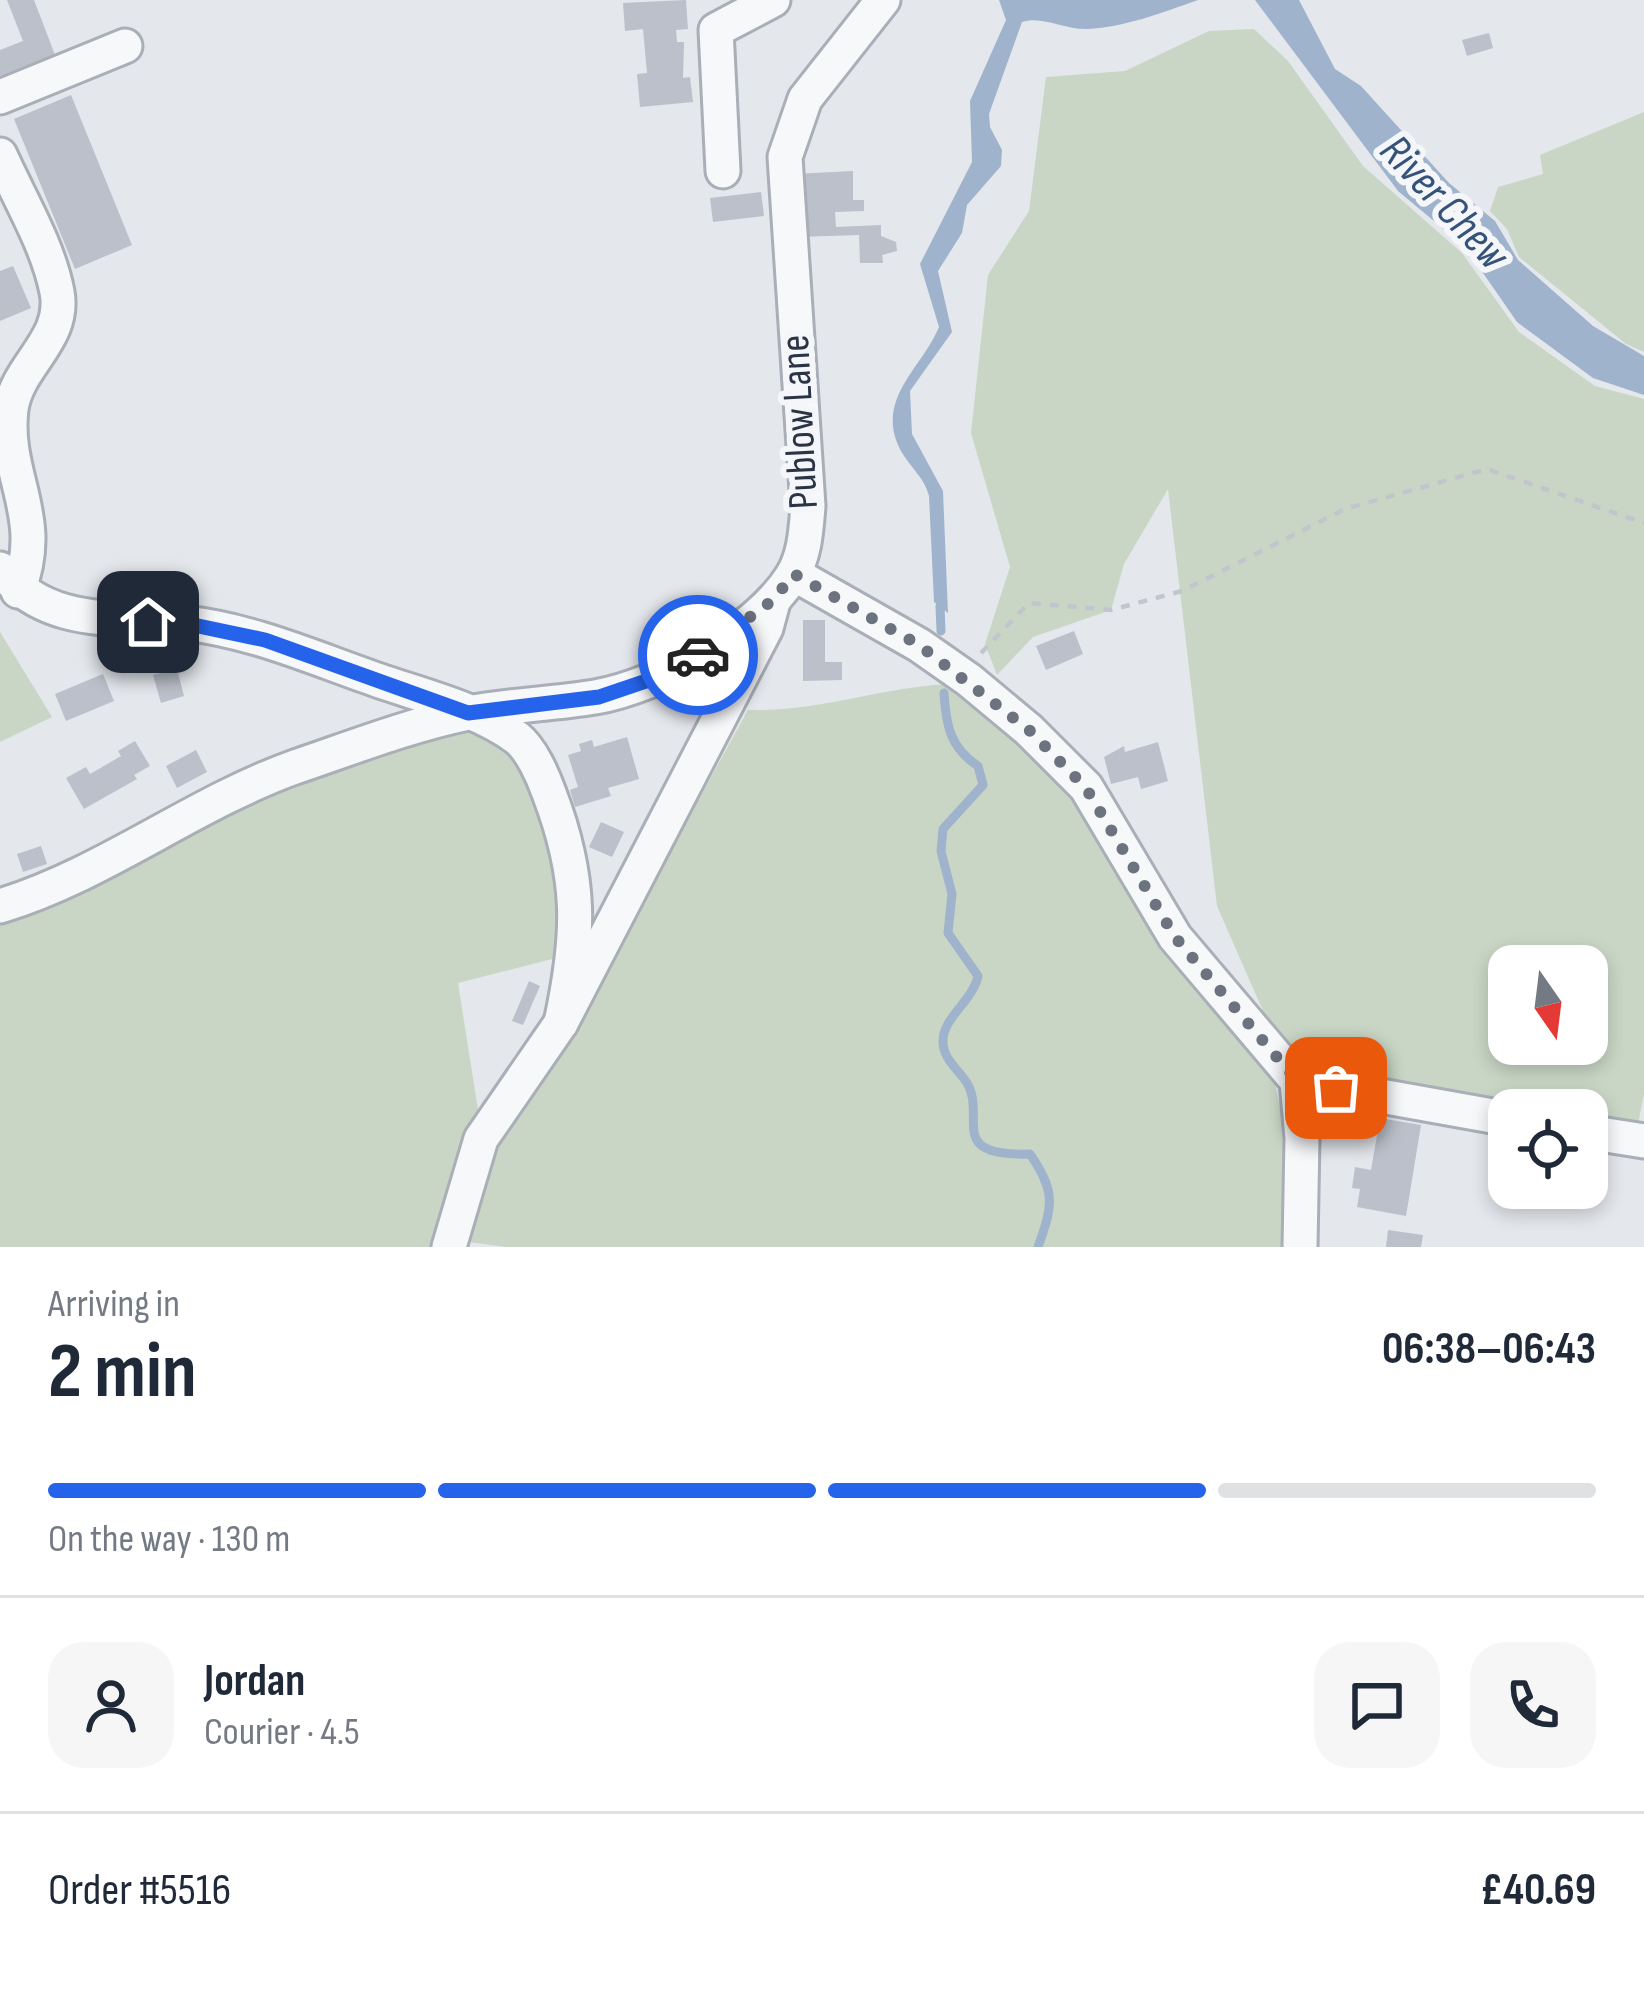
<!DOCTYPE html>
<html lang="en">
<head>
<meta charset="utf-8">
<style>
  :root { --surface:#fff; --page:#f6f6f7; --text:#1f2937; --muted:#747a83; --line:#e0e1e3; --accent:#2563eb }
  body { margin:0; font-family:"Sofia Sans Condensed",sans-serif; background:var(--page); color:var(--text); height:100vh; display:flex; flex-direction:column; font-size:45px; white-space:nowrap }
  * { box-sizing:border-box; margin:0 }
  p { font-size:39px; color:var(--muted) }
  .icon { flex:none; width:66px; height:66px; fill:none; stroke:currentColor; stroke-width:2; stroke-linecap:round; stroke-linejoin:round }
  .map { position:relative; height:1247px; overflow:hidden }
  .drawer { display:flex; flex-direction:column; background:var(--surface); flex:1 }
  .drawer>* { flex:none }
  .needle { width:78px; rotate:166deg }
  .fabs { position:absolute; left:1488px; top:945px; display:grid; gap:24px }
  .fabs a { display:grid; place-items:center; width:120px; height:120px; border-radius:24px; background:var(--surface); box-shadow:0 6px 18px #0003; font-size:60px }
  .pin { position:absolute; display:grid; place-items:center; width:102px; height:102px; color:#fff; margin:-51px; border-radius:24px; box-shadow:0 6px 18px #0006 }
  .courier { position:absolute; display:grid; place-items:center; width:120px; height:120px; margin:-60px; border:9px solid #2563eb; border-radius:50%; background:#fff; color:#222; box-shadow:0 3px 15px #0007 }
  .head em { font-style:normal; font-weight:700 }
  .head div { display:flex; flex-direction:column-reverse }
  .head { display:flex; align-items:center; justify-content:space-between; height:204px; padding:0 48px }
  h1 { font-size:78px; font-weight:700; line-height:90px }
  .bar { display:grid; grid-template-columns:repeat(4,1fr); gap:18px 12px; align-content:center; height:144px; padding:0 48px }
  .bar i { height:15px; border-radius:9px; background:var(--line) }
  .bar .active { background:var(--accent) }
  .bar p { grid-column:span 4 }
  .line { display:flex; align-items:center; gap:30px; padding:0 48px; border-top:3px solid var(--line) }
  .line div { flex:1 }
  .round { display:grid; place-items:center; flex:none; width:126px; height:126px; border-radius:36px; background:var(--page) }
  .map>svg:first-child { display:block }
</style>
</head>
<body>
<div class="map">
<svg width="1644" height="1247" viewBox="0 0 1644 1247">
  <rect width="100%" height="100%" fill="#e4e7ec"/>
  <!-- green -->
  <g fill="#c9d6c5" fill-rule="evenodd">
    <path d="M1254,29L1288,61L1363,166L1462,253L1519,332L1595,386L1644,399V1094L1638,1124L1587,1115V1110H1555L1301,1067L1278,1045L1217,906L1168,489L1124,564L1111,610L1033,637L997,675L985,644L1010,567L971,433L988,275L1029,211L1046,77L1125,71L1209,31ZM1509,966H1587V1044H1509Z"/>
    <path d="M1644,112V352L1626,344L1519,257L1507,229L1490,211L1498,187L1543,174L1540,155Z"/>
    <path d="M0,632L52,717L0,742Z"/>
    <path d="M947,684L1046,759L1082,797L1141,916L1274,1080L1287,1138L1289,1247H506L469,1242L494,1142L563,1045L748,710C819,712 878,688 947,684Z"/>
    <path d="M470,730L510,747L557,839L564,956L458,983L479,1116L454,1162L431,1247H0V917C153,844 304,769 470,730Z"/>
  </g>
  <!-- water -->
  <g fill="#9fb4cc">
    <path d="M999,0H1198C1161,13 1126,27 1087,29C1066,30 1041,15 1022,22L989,114L990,127L1002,150L1001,166L967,205L962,233L938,271L952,332L910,391L912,434L943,491L948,613L934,602L929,496C924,476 908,466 899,447C876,398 922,368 939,327L920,264L972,162L970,101L1006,20Z"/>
    <path d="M1255,0H1299L1335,69L1361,86L1449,183L1495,221L1518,260L1593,326L1644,356V395L1593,378L1517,322L1465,247L1398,191Z"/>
  </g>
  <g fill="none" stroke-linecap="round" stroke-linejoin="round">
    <!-- stream -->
    <g stroke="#9fb4cc" stroke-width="9">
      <path d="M940,606L941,631"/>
      <path d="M944,693C946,725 950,748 978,766L983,785L943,829L941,851L952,894L948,933L978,976C973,1001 942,1018 943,1042C943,1059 959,1070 967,1083C987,1117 945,1157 1030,1154C1056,1192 1053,1205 1038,1247"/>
    </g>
  </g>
  <!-- building -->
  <g fill="#bbc0ca">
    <path d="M7,0H34L55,55L0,76V50L23,41Z"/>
    <path d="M686,0L688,29L676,30L677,42H684L683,78L690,77L693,102L640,107L637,74L647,73L643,29L625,31L623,3Z"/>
    <path d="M1489,33L1493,48L1467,56L1462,40Z"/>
    <path d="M71,95L132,245L75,269L14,119Z"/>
    <path d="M853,171V200H864V211L835,212L836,227L881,225V236L896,242L897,251L882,255L883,263H860L859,235L797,237L794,174Z"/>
    <path d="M761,192L764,216L713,222L710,198Z"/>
    <path d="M13,266L31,308L0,321V271Z"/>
    <path d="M803,620H825V662H842V680L803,681Z"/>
    <path d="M1074,631L1083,654L1046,670L1036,646Z"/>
    <path d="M177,669L184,696L161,703L153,675Z"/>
    <path d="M103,674L114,701L66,721L55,694Z"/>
    <path d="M627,737L639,779L608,788L611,796L575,807L570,790L578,787L568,755L581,751L579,744L592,740L594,747Z"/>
    <path d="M135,741L150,766L134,775L137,779L84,809L66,778L86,767L90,774L121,756L118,751Z"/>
    <path d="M1158,742L1168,781L1141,789L1138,777L1111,784L1104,757L1124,746L1125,752Z"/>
    <path d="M196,750L207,772L177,788L166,766Z"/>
    <path d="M601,822L624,832L612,857L589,847Z"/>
    <path d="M41,846L47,864L23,872L17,854Z"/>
    <path d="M529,981L540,986L523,1025L512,1021Z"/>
    <path d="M1380,1118L1421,1125L1406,1216L1357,1207L1360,1189L1352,1188L1355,1167L1371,1170Z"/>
    <path d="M1388,1230L1423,1235L1421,1247H1386Z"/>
  </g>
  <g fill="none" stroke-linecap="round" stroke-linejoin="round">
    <defs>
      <g id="minor">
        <path d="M0,97L125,46"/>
        <path d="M0,155C19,198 48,245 57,292C66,340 17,365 11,409C3,477 47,516 18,591"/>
        <path d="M723,171L716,30L773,0"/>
        <path d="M0,569C48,628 115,616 183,623C246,629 307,655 366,676C414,694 476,707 517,738C531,749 543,776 549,793C582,879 580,935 561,1023"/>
        <path d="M794,574L919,645L969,680L1029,730L1086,787L1175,937L1297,1081L1302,1138L1300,1247"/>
        <path d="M0,906C105,874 192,804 295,767C351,748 410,725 468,713C510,705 553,704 595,697C659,686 757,632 792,576C805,555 806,530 808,506L785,157L805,99L883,0"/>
        <path d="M1297,1081L1509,1119"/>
        <path d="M1587,1132L1644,1141"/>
        <path d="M449,1247L481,1139L561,1023L766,628L773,602"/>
      </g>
    </defs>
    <!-- minor casing -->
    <use href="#minor" stroke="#a9aeb7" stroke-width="39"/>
    <!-- path -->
    <path stroke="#c2c5cb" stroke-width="4.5" stroke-dasharray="9 9" stroke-linecap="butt" d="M981,653L1029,603L1111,610L1182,591L1345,509L1487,469L1644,523"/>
    <!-- minor -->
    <use href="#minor" stroke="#f7f8fa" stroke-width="33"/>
  </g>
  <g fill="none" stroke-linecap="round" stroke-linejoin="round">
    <!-- done -->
    <path stroke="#6c737f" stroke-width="12" stroke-dasharray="0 21.6" d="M698,655L773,600L794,574L919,645L1029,730L1086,788L1175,937L1297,1081L1336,1088"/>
    <!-- route -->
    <path stroke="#2563eb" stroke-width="15" d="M148,622L184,623L265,640L468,713L599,697L661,676L698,655"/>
  </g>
  <g text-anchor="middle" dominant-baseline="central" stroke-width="12" stroke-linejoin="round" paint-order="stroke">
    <!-- street labels -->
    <g font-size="42" fill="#2b3445" stroke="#f4f6f9">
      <text transform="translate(800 422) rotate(-93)">Publow Lane</text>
    </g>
    <!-- water labels -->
    <g font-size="45" font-style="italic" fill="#34527a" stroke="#f4f6f9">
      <text transform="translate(1444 203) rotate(47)">River Chew</text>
    </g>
  </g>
</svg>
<div class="fabs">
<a><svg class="needle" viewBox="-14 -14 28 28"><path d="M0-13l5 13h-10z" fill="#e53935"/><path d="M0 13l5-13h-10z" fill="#747a83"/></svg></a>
<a><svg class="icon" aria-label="locate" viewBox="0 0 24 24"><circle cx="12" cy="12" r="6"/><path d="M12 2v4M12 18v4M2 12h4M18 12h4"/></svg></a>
</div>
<div class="pin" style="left:1336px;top:1088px;background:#ea580c"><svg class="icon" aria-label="bag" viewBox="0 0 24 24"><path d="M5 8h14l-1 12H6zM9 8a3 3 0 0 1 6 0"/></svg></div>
<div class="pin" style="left:148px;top:622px;background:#1f2937"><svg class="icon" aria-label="home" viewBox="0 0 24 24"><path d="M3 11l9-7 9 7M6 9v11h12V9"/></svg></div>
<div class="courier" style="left:698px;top:655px"><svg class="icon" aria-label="car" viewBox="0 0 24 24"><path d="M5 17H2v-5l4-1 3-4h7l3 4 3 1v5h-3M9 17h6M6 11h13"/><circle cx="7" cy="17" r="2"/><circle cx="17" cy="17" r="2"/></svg></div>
</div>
<section class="drawer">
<div class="head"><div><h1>2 min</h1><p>Arriving in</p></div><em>06:38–06:43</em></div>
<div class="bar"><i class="active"></i><i class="active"></i><i class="active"></i><i></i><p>On the way · 130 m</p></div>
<div class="line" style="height:216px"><a class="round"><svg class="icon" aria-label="person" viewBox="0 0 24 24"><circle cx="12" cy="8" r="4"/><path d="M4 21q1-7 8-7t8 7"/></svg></a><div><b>Jordan</b><p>Courier · 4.5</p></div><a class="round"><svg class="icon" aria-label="chat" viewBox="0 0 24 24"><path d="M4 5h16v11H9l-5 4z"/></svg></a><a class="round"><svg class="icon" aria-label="phone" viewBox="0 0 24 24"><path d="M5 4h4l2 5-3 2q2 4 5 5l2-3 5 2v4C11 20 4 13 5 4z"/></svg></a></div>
<div class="line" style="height:156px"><div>Order #5516</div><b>£40.69</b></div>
</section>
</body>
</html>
